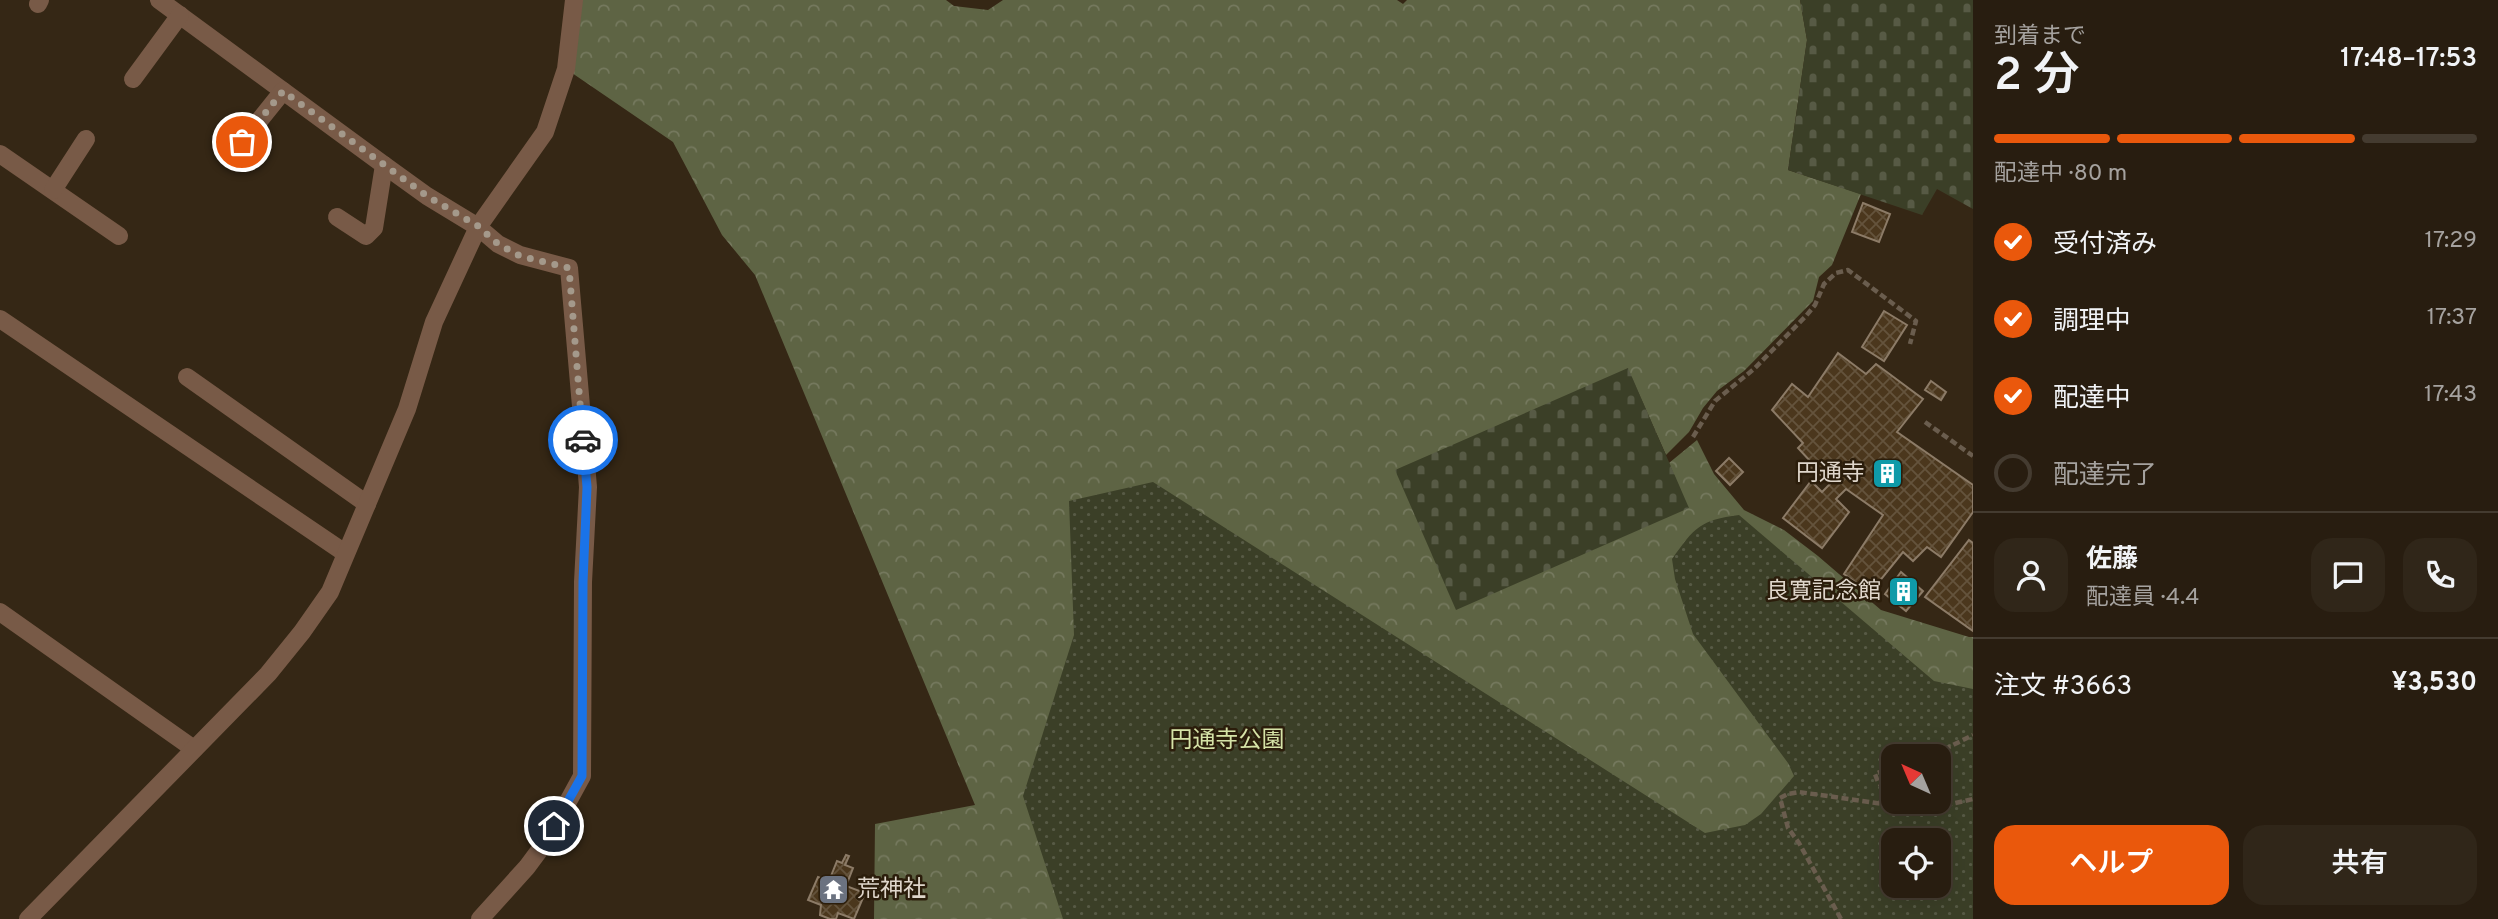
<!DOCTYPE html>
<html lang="ja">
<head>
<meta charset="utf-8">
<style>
  :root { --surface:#281d10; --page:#302619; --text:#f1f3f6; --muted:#a5a29f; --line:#443b30; --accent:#ea580c }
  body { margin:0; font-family:Overpass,"Noto Sans JP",sans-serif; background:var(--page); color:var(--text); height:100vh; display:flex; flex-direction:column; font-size:26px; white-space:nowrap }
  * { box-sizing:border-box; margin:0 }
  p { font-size:23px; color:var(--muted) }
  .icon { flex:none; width:38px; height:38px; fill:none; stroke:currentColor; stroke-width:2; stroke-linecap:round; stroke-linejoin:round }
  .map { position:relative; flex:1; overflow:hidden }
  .panel { display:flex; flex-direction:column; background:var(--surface); width:525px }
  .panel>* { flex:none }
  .needle { width:46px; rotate:316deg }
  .buttons { position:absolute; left:1881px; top:744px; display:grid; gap:14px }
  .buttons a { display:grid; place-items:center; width:70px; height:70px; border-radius:14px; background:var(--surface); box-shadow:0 7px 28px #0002,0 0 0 2px var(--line); font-size:35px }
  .pin { position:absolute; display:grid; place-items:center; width:60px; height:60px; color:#fff; margin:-30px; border:4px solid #fff; border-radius:50%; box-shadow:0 2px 7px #0007 }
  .courier { position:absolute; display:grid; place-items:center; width:70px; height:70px; margin:-35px; border:5px solid #1a73e8; border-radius:50%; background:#fff; color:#222; box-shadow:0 2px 9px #0007 }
  .summary em { font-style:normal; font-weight:600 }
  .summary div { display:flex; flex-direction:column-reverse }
  .summary { display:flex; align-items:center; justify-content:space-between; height:119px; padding:0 21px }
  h1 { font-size:46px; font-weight:600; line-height:52px }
  .bar { display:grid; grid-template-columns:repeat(4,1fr); gap:10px 7px; align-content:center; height:84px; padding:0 21px }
  .bar i { height:9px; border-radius:5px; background:var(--line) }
  .bar .selected { background:var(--accent) }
  .bar p { grid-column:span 4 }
  .line { display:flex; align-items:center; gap:18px; padding:0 21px; border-top:2px solid var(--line) }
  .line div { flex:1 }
  .round { display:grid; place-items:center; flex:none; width:74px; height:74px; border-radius:21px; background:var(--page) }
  ol { padding:0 21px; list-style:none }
  li { display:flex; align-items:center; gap:21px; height:77px }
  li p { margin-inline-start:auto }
  li .icon { padding:7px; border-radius:50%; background:var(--accent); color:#fff; stroke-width:4 }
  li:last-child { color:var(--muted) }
  li i { width:38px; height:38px; border:4px solid var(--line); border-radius:50% }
  .button { display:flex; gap:14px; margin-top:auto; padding:14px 21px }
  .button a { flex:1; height:80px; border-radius:21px; background:var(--accent); color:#fff; font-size:28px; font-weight:600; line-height:80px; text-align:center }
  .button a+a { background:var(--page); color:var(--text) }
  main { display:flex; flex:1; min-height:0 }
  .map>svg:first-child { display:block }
</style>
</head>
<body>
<main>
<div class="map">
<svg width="1973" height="919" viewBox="0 0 1973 919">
  <defs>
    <pattern id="forest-crowns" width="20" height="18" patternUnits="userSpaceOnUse" patternTransform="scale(1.75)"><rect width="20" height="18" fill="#5e6444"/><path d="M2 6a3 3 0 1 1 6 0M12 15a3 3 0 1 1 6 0" fill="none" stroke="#75795e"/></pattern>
    <pattern id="cemetery-stones" width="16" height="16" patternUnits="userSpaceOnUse" patternTransform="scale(1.75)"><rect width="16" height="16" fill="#3b3f27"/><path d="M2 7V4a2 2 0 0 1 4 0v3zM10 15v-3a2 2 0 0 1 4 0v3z" fill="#575a45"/></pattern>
    <pattern id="park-dots" width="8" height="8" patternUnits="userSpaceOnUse" patternTransform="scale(1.75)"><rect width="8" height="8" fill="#3b3f27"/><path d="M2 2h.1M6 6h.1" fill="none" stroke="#575a45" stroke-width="1.8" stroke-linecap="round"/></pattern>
    <pattern id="building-cross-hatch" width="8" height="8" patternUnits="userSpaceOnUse" patternTransform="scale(1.75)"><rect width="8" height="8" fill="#4b371d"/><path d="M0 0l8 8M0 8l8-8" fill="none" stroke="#64533c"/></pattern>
  </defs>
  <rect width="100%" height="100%" fill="#352715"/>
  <!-- forest -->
  <path fill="url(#forest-crowns)" d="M581,0H946L954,6L988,10L1003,0H1397L1403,4L1407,0H1800L1807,40L1788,170L1861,194L1832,265L1819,277L1813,301L1744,371L1717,391L1703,408L1689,432L1666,455L1628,369L1688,508L1669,463L1697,440L1714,474L1744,510L1784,530L1818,556L1881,610L1969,637H1973V730L1894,756L1827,919H874L875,824L975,805L755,275L722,235L673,142L572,73Z"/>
  <!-- cemetery -->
  <g fill="url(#cemetery-stones)">
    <path d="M1800,0H1973V209L1937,189L1922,215L1788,170L1807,40Z"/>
    <path d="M1628,368L1689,508L1456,610L1395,470Z"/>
  </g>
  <!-- park -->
  <path fill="url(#park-dots)" fill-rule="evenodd" d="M1153,482L1705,833L1745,825L1761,814L1794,776L1788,763L1693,634L1675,579L1672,559C1695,527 1700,520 1739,515L1934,681L1973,689V919H1063L1023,796L1074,635L1069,501ZM1894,756H1939V802H1894ZM1894,840H1939V886H1894Z"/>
  <!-- building -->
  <g fill="url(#building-cross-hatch)" stroke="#8c7b67" stroke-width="2">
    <path d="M1863,203L1890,214L1879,242L1852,232Z"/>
    <path d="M1884,311L1907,325L1884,361L1862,347Z"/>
    <path d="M1838,353L1866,374L1876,364L1923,399L1897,432L1973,485V512L1941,557L1927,547L1913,561L1903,552L1870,593L1844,574L1883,515L1846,489L1836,499L1849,512L1822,548L1783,518L1811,481L1822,492L1832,482L1808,467L1812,463L1798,448L1803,443L1772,410L1792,384L1808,397Z"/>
    <path d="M1931,381L1946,392L1941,400L1925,390Z"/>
    <path d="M1729,458L1743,472L1730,485L1716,471Z"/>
    <path d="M1969,540L1973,543V631L1925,597Z"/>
    <path d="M1901,572L1923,591L1906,611L1885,594Z"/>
    <path d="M846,855L849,856L845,865L853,868L846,886L865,893L854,919L838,913L836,919H830L820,915L821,905L808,900L818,877L829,881L837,861L842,863Z"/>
  </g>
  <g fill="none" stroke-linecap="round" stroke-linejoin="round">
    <!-- path -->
    <g stroke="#6a5d4e" stroke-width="4.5" stroke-dasharray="7 3.5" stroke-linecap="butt">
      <path d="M1925,422L1973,456"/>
      <path d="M1693,437L1715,401L1755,368L1806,316L1815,305L1824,284L1836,273L1848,270L1916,321L1910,344"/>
      <path d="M1924,756L1949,747L1973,735"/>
      <path d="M1894,766L1875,774L1878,782L1894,801"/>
      <path d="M1841,919L1799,843L1788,828L1780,798L1788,794L1799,792L1925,810L1973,799"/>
    </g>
    <!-- minor -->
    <g stroke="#785a47" stroke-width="18">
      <path d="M159,0L384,165L427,196L478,227L498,244L520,255L569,268L588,487L583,582L582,776L547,840L527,867L480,919"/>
      <path d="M38,4L40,0"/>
      <path d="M133,79L180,15"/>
      <path d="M242,142L283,91"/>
      <path d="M0,154L119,236"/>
      <path d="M53,190L86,139"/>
      <path d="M337,217L366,236L374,228L384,165"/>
      <path d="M0,319L345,553"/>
      <path d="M187,377L367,504"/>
      <path d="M0,612L194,749"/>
      <path d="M28,919L268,674L302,632L330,592L407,409L434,322L478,227L545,132L566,69L574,0"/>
    </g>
  </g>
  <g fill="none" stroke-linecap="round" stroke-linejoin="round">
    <!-- done -->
    <path stroke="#a4998b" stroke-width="7" stroke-dasharray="0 12.6" d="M242,142L283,91L427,196L478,226L498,244L520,256L569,268L583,440"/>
    <!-- route -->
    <path stroke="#1a73e8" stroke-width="9" d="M554,826L582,776L583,582L587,487L583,440"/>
  </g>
  <!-- icons -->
  <defs>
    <symbol id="building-square" viewBox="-11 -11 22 22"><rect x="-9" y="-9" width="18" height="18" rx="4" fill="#0f9aa8" stroke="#2b1d0b"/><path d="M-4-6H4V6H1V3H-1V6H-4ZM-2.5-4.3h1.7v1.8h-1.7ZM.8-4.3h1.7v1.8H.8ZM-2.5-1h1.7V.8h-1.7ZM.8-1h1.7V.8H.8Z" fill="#fff"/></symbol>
    <symbol id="temple-square" viewBox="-11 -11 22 22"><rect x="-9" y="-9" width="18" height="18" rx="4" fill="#6b7280" stroke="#2b1d0b"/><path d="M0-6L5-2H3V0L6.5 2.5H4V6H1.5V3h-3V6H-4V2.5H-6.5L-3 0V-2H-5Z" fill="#fff"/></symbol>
  </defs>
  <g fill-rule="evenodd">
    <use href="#building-square" x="1870" y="456" width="35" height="35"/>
    <use href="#building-square" x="1886" y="574" width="35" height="35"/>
    <use href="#temple-square" x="816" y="872" width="35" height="35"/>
  </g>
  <g text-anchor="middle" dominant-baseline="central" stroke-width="5" stroke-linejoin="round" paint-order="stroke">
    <!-- poi labels -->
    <g font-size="23" fill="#dfd6cb" stroke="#2b1d0b" text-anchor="end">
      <text x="1865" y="474">円通寺</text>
      <text x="1881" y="592">良寛記念館</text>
      <text x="857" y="890" text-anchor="start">荒神社</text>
    </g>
    <!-- park labels -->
    <g font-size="23" fill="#d6e3a7" stroke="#2b1d0b">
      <text x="1227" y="741">円通寺公園</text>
    </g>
  </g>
</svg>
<div class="buttons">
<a><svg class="needle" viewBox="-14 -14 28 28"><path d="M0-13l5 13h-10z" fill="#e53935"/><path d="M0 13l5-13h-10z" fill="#a5a29f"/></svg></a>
<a><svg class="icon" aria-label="locate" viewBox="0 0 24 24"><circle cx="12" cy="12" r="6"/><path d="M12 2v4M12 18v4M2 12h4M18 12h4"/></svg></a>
</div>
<div class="pin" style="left:242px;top:142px;background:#ea580c"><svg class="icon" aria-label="bag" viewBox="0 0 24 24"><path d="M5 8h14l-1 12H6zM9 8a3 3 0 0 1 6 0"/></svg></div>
<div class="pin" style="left:554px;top:826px;background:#1f2937"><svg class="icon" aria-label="home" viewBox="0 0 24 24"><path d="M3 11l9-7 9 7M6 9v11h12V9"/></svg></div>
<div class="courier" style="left:583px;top:440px"><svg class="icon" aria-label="car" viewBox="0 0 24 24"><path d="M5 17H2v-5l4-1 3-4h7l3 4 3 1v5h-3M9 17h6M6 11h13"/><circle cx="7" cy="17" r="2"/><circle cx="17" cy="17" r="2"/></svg></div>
</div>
<section class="panel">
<div class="summary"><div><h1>2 分</h1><p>到着まで</p></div><em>17:48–17:53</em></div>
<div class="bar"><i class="selected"></i><i class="selected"></i><i class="selected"></i><i></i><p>配達中 · 80 m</p></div>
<ol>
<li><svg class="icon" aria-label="check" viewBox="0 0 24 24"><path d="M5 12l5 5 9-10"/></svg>受付済み<p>17:29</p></li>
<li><svg class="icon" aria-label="check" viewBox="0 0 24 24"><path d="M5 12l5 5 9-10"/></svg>調理中<p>17:37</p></li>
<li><svg class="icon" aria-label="check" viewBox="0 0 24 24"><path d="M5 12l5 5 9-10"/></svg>配達中<p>17:43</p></li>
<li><i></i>配達完了</li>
</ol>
<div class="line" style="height:126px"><a class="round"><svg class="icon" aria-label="person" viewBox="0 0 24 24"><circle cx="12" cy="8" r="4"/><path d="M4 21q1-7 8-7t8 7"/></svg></a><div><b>佐藤</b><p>配達員 · 4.4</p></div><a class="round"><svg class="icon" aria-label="chat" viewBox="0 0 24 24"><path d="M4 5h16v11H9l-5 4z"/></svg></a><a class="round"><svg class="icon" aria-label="phone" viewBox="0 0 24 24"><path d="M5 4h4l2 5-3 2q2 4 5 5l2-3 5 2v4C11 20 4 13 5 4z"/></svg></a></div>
<div class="line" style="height:91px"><div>注文 #3663</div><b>¥3,530</b></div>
<div class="button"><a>ヘルプ</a><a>共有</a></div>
</section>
</main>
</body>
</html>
